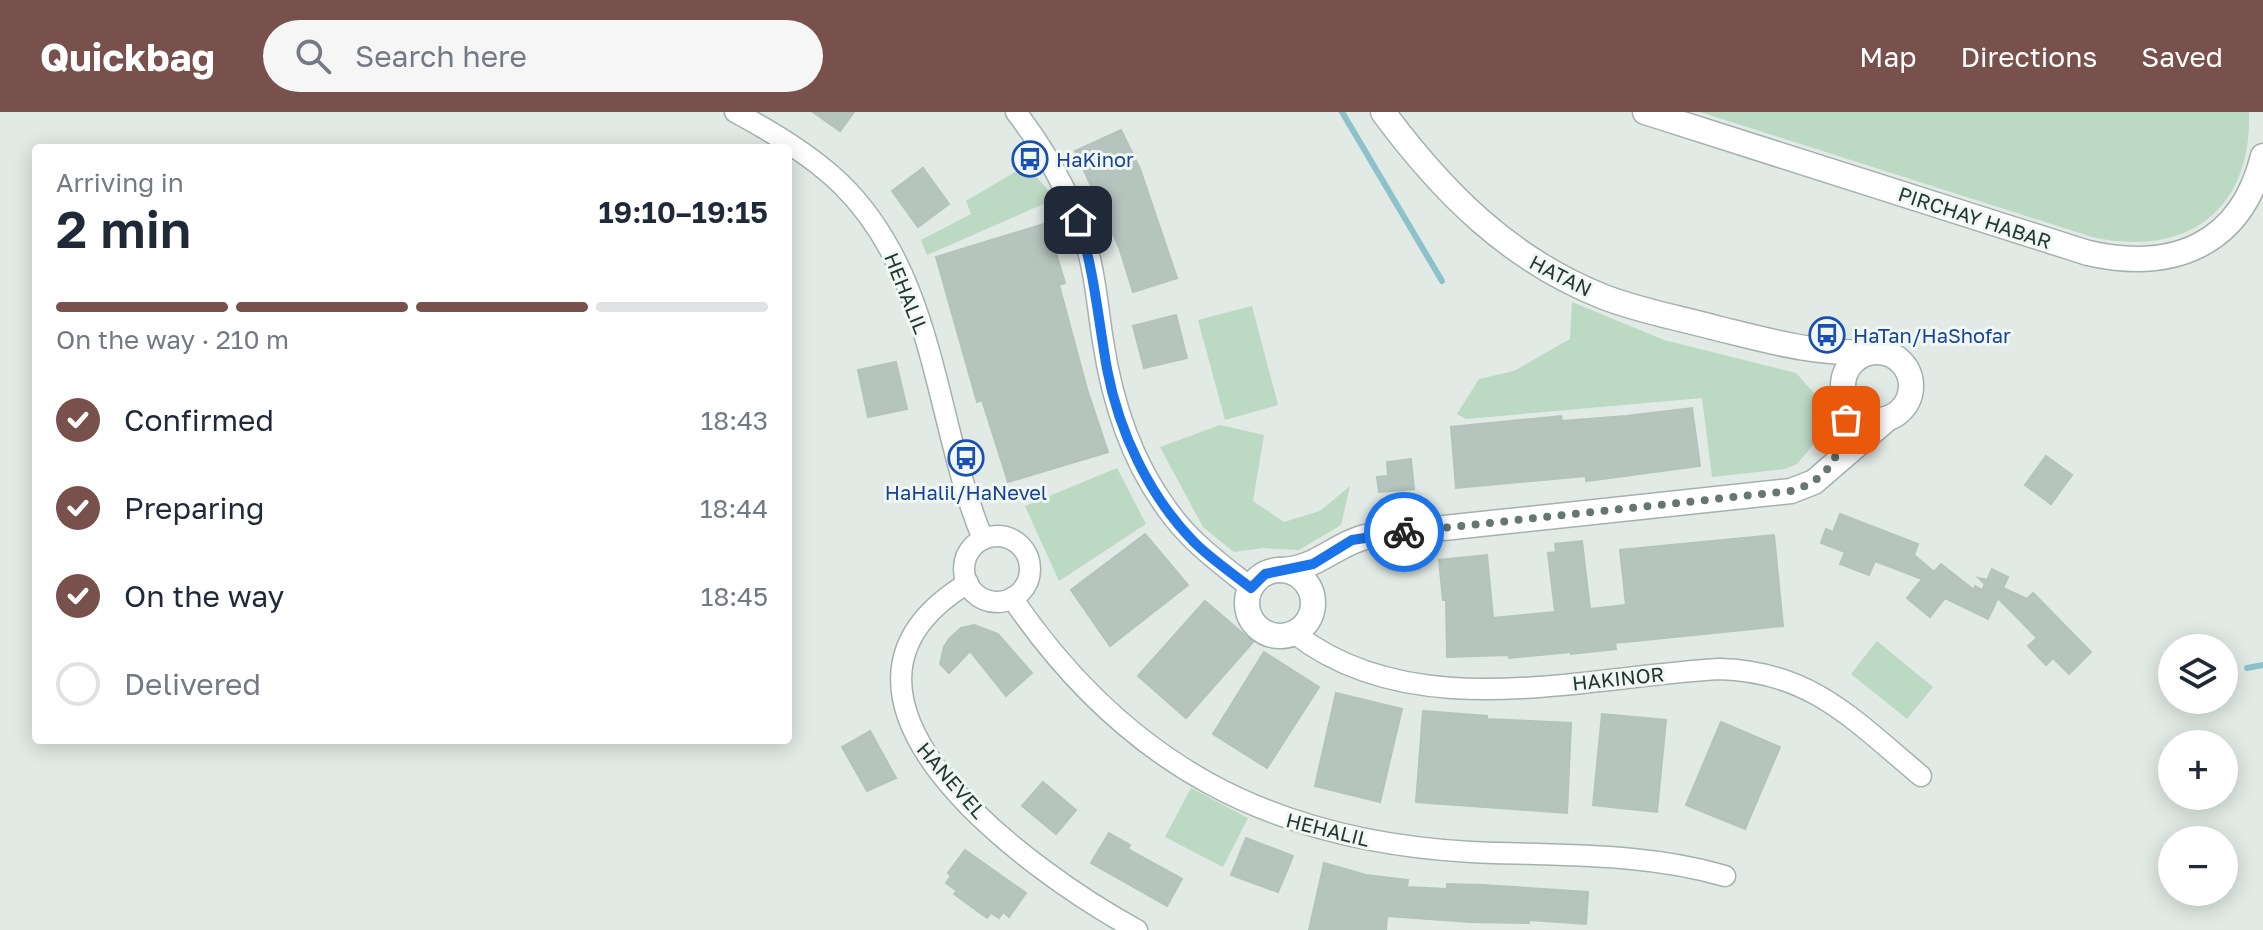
<!DOCTYPE html>
<html lang="en">
<head>
<meta charset="utf-8">
<style>
  :root { --surface:#fff; --page:#f6f6f7; --text:#1f2937; --muted:#747a83; --line:#e0e1e3; --accent:#78504c }
  body { margin:0; font-family:"Golos Text",sans-serif; background:var(--page); color:var(--text); height:100vh; display:flex; flex-direction:column; font-size:30px; white-space:nowrap }
  * { box-sizing:border-box; margin:0 }
  p { font-size:26px; color:var(--muted) }
  .icon { flex:none; width:44px; height:44px; fill:none; stroke:currentColor; stroke-width:2; stroke-linecap:round; stroke-linejoin:round }
  .map { position:relative; flex:1; overflow:hidden }
  .details { position:absolute; left:32px; top:32px; width:760px; height:600px; display:flex; flex-direction:column; background:var(--surface); border-radius:8px; box-shadow:0 4px 20px #0003 }
  .details>* { flex:none }
  .controls { position:absolute; left:2158px; top:522px; display:grid; gap:16px }
  .controls a { display:grid; place-items:center; width:80px; height:80px; border-radius:50%; background:var(--surface); box-shadow:0 4px 20px #0003; font-size:40px }
  .pin { position:absolute; display:grid; place-items:center; width:68px; height:68px; color:#fff; margin:-34px; border-radius:16px; box-shadow:0 4px 12px #0006 }
  .courier { position:absolute; display:grid; place-items:center; width:80px; height:80px; margin:-40px; border:6px solid #1a73e8; border-radius:50%; background:#fff; color:#222; box-shadow:0 2px 10px #0007 }
  .summary em { font-style:normal; font-weight:600 }
  .summary div { display:flex; flex-direction:column-reverse }
  .summary { display:flex; align-items:center; justify-content:space-between; height:136px; padding:0 24px }
  h1 { font-size:52px; font-weight:600; line-height:60px }
  .bar { display:grid; grid-template-columns:repeat(4,1fr); gap:12px 8px; align-content:center; height:96px; padding:0 24px }
  .bar i { height:10px; border-radius:6px; background:var(--line) }
  .bar .selected { background:var(--accent) }
  .bar p { grid-column:span 4 }
  ol { padding:0 24px; list-style:none }
  li { display:flex; align-items:center; gap:24px; height:88px }
  li p { margin-inline-start:auto }
  li .icon { padding:8px; border-radius:50%; background:var(--accent); color:#fff; stroke-width:4 }
  li:last-child { color:var(--muted) }
  li i { width:44px; height:44px; border:4px solid var(--line); border-radius:50% }
  header { display:flex; align-items:center; gap:48px; box-sizing:border-box; height:112px; padding:0 40px; background:var(--accent); color:#fff }
  header strong { font-size:38px }
  nav { display:flex; gap:44px; margin-inline-start:auto; font-size:28px }
  .search { width:560px; height:72px; background:var(--page); display:flex; align-items:center; gap:20px; box-sizing:border-box; padding:0 28px; border-radius:44px; color:var(--muted); font-size:30px }
  .map>svg:first-child { display:block }
</style>
</head>
<body>
<header>
<strong>Quickbag</strong>
<div class="search"><svg class="icon" aria-label="search" viewBox="0 0 24 24"><circle cx="10" cy="10" r="6"/><path d="M15 15l6 6"/></svg>Search here</div>
<nav><a>Map</a><a>Directions</a><a>Saved</a></nav>
</header>
<div class="map">
<svg width="2263" height="818" viewBox="0 0 2263 818">
  <rect width="100%" height="100%" fill="#e1eae5"/>
  <!-- green -->
  <g fill="#bbd9c3">
    <path d="M1700,0H2249C2252,99 2186,146 2092,125Z"/>
    <path d="M1027,53L1055,87L927,143L921,128L971,102L966,89Z"/>
    <path d="M1572,190L1664,228L1796,261L1823,291L1826,309L1820,325L1797,352L1785,357L1712,365L1702,286L1466,307L1457,302L1479,267L1514,259L1570,227Z"/>
    <path d="M1252,194L1278,293L1225,308L1198,208Z"/>
    <path d="M1220,313L1264,323L1253,389L1284,410L1320,399L1350,374L1341,413L1299,438L1263,436L1234,440L1203,415L1160,335Z"/>
    <path d="M1117,356L1146,412L1059,469L1025,394Z"/>
    <path d="M1877,529L1933,575L1907,607L1851,562Z"/>
    <path d="M1191,676L1248,706L1223,755L1165,725Z"/>
  </g>
  <g fill="none" stroke-linecap="round" stroke-linejoin="round">
    <!-- stream -->
    <g stroke="#8ec2ca" stroke-width="6">
      <path d="M1342,0L1442,169"/>
      <path d="M2247,556L2263,553"/>
    </g>
  </g>
  <!-- building -->
  <g fill="#b6c4be" stroke="#b4c3bc" stroke-width="2">
    <path d="M813,0H854L840,19Z"/>
    <path d="M1121,18L1140,57L1177,166L1133,180L1119,135L1075,39Z"/>
    <path d="M923,56L949,92L918,115L892,79Z"/>
    <path d="M1047,111L1065,171L1059,173L1087,277L1108,340L1008,370L982,288L977,290L936,145Z"/>
    <path d="M1176,203L1187,246L1144,256L1133,214Z"/>
    <path d="M896,250L907,297L868,305L858,258Z"/>
    <path d="M1692,296L1700,354L1586,369V364L1456,376L1451,315L1561,304L1562,309L1626,304Z"/>
    <path d="M2046,344L2072,363L2051,392L2025,373Z"/>
    <path d="M1411,347L1414,377L1379,380L1377,365L1388,364L1387,350Z"/>
    <path d="M1840,402L1918,432L1914,443L1934,460L1941,452L1974,478L1975,474L1982,478L1985,472L1979,466L1987,468L1992,457L2008,465L2003,476L2027,487L2033,481L2091,540L2069,562L2053,546L2046,553L2028,534L2037,526L1998,486L1988,507L1945,486L1930,505L1907,486L1922,467L1875,449L1869,463L1840,452L1845,440L1821,431L1826,417L1833,420Z"/>
    <path d="M1145,422L1188,473L1110,534L1071,478Z"/>
    <path d="M1774,423L1783,514L1615,531L1616,537L1571,542V540L1509,546V543L1447,545L1446,488H1443L1439,448L1487,443L1493,506L1555,500L1548,441L1556,440L1555,432L1582,429L1590,497L1626,493L1620,438Z"/>
    <path d="M1205,489L1253,530L1186,606L1138,564Z"/>
    <path d="M974,513L998,522L1032,561L1006,584L970,539L949,561L940,552L944,535L949,527L961,516Z"/>
    <path d="M1264,540L1319,575L1267,656L1213,622Z"/>
    <path d="M1336,581L1402,597L1380,690L1315,674Z"/>
    <path d="M1423,599L1487,604V607L1571,611L1567,701L1416,690Z"/>
    <path d="M1602,602L1666,608L1657,700L1593,693Z"/>
    <path d="M1721,610L1780,635L1745,717L1686,693Z"/>
    <path d="M870,619L896,666L867,679L842,635Z"/>
    <path d="M1043,670L1076,698L1056,722L1022,694Z"/>
    <path d="M1109,721L1130,733L1128,737L1182,767L1167,794L1091,751Z"/>
    <path d="M1246,726L1293,744L1278,780L1231,763Z"/>
    <path d="M965,738L1026,781L1009,805L1003,800L999,806L991,801L987,806L954,782L957,779L946,771L951,764L948,761Z"/>
    <path d="M1324,751L1366,763L1408,768L1407,775L1447,777V772L1483,773L1588,780L1586,812L1529,808V811L1470,810L1387,804L1386,818H1309Z"/>
  </g>
  <g fill="none" stroke-linecap="round" stroke-linejoin="round">
    <defs>
      <g id="minor">
        <path d="M735,0C772,20 811,43 841,72C937,166 934,310 983,427"/>
        <path d="M1016,0C1048,42 1074,87 1088,139C1096,168 1098,199 1103,229C1112,289 1131,348 1167,397C1190,430 1220,451 1251,476"/>
        <circle cx="997" cy="457" r="33"/>
        <path d="M968,471C782,583 1032,761 1137,818"/>
        <path d="M1012,486C1126,653 1271,729 1471,740C1557,744 1642,740 1725,764"/>
        <path d="M1294,521C1413,614 1581,565 1719,557C1811,559 1855,609 1921,664"/>
      </g>
      <g id="tertiary">
        <path d="M1383,0C1443,81 1510,148 1604,185C1640,199 1679,206 1716,216C1769,229 1817,243 1872,240"/>
        <path d="M1645,0L2088,141C2172,160 2241,134 2263,44"/>
        <circle cx="1877" cy="274" r="34"/>
        <path d="M1280,458C1316,458 1336,431 1369,424L1791,379L1814,370L1887,307"/>
        <circle cx="1280" cy="491" r="33"/>
      </g>
    </defs>
    <!-- minor casing -->
    <use href="#minor" stroke="#a4b1ac" stroke-width="23"/>
    <!-- tertiary casing -->
    <use href="#tertiary" stroke="#a4b1ac" stroke-width="27"/>
    <!-- minor -->
    <use href="#minor" stroke="#fff" stroke-width="20"/>
    <!-- tertiary -->
    <use href="#tertiary" stroke="#fff" stroke-width="24"/>
  </g>
  <g fill="none" stroke-linecap="round" stroke-linejoin="round">
    <!-- done -->
    <path stroke="#667671" stroke-width="8" stroke-dasharray="0 14.4" d="M1404,420L1791,379C1828,369 1841,343 1846,308"/>
    <!-- route -->
    <path stroke="#1a73e8" stroke-width="10" d="M1078,108C1094,157 1098,206 1107,257C1119,320 1149,384 1194,430C1211,447 1232,461 1251,476L1265,462L1313,452L1352,428L1404,420"/>
  </g>
  <!-- icons -->
  <defs>
    <symbol id="bus-ring" viewBox="-11 -11 22 22"><circle r="9.5" fill="#f1f7f3" stroke="#1a4fb4" stroke-width="1.5"/><path d="M-5-6H5V4H4V6H2V4H-2V6H-4V4H-5ZM-3.5-4V0h7V-4ZM-3.5 1.2v1.5H-2V1.2ZM2 1.2v1.5H3.5V1.2Z" fill="#1a4fb4"/></symbol>
  </defs>
  <g fill-rule="evenodd">
    <use href="#bus-ring" x="1010" y="27" width="40" height="40"/>
    <use href="#bus-ring" x="1807" y="203" width="40" height="40"/>
    <use href="#bus-ring" x="946" y="326" width="40" height="40"/>
  </g>
  <g text-anchor="middle" dominant-baseline="central" stroke-width="6" stroke-linejoin="round" paint-order="stroke">
    <!-- transit labels -->
    <g font-size="20" fill="#164399" stroke="#f1f7f3" text-anchor="start">
      <text x="1056" y="47">HaKinor</text>
      <text x="1853" y="223">HaTan/HaShofar</text>
      <text x="966" y="380" text-anchor="middle">HaHalil/HaNevel</text>
    </g>
    <!-- street labels -->
    <g font-size="20" fill="#233832" stroke="#f1f7f3">
      <text transform="translate(1975 105) rotate(18)">PIRCHAY HABAR</text>
      <text transform="translate(1561 163) rotate(27)">HATAN</text>
      <text transform="translate(907 181) rotate(68)">HEHALIL</text>
      <text transform="translate(1618 566) rotate(-6)">HAKINOR</text>
      <text transform="translate(952 668) rotate(49)">HANEVEL</text>
      <text transform="translate(1328 717) rotate(14)">HEHALIL</text>
    </g>
  </g>
</svg>
<div class="controls">
<a><svg class="icon" aria-label="layers" viewBox="0 0 24 24"><path d="M12 4l9 5-9 5-9-5zM3 14l9 5 9-5"/></svg></a>
<a>+</a>
<a>−</a>
</div>
<div class="pin" style="left:1846px;top:308px;background:#ea580c"><svg class="icon" aria-label="bag" viewBox="0 0 24 24"><path d="M5 8h14l-1 12H6zM9 8a3 3 0 0 1 6 0"/></svg></div>
<div class="pin" style="left:1078px;top:108px;background:#1f2937"><svg class="icon" aria-label="home" viewBox="0 0 24 24"><path d="M3 11l9-7 9 7M6 9v11h12V9"/></svg></div>
<div class="courier" style="left:1404px;top:420px"><svg class="icon" aria-label="bike" viewBox="0 0 24 24"><circle cx="6" cy="16" r="4"/><circle cx="18" cy="16" r="4"/><path d="M6 16l4-8h5l3 8M10 8l3 8H6M13 5h3"/></svg></div>
<section class="details">
<div class="summary"><div><h1>2 min</h1><p>Arriving in</p></div><em>19:10–19:15</em></div>
<div class="bar"><i class="selected"></i><i class="selected"></i><i class="selected"></i><i></i><p>On the way · 210 m</p></div>
<ol>
<li><svg class="icon" aria-label="check" viewBox="0 0 24 24"><path d="M5 12l5 5 9-10"/></svg>Confirmed<p>18:43</p></li>
<li><svg class="icon" aria-label="check" viewBox="0 0 24 24"><path d="M5 12l5 5 9-10"/></svg>Preparing<p>18:44</p></li>
<li><svg class="icon" aria-label="check" viewBox="0 0 24 24"><path d="M5 12l5 5 9-10"/></svg>On the way<p>18:45</p></li>
<li><i></i>Delivered</li>
</ol>
</section>
</div>
</body>
</html>
